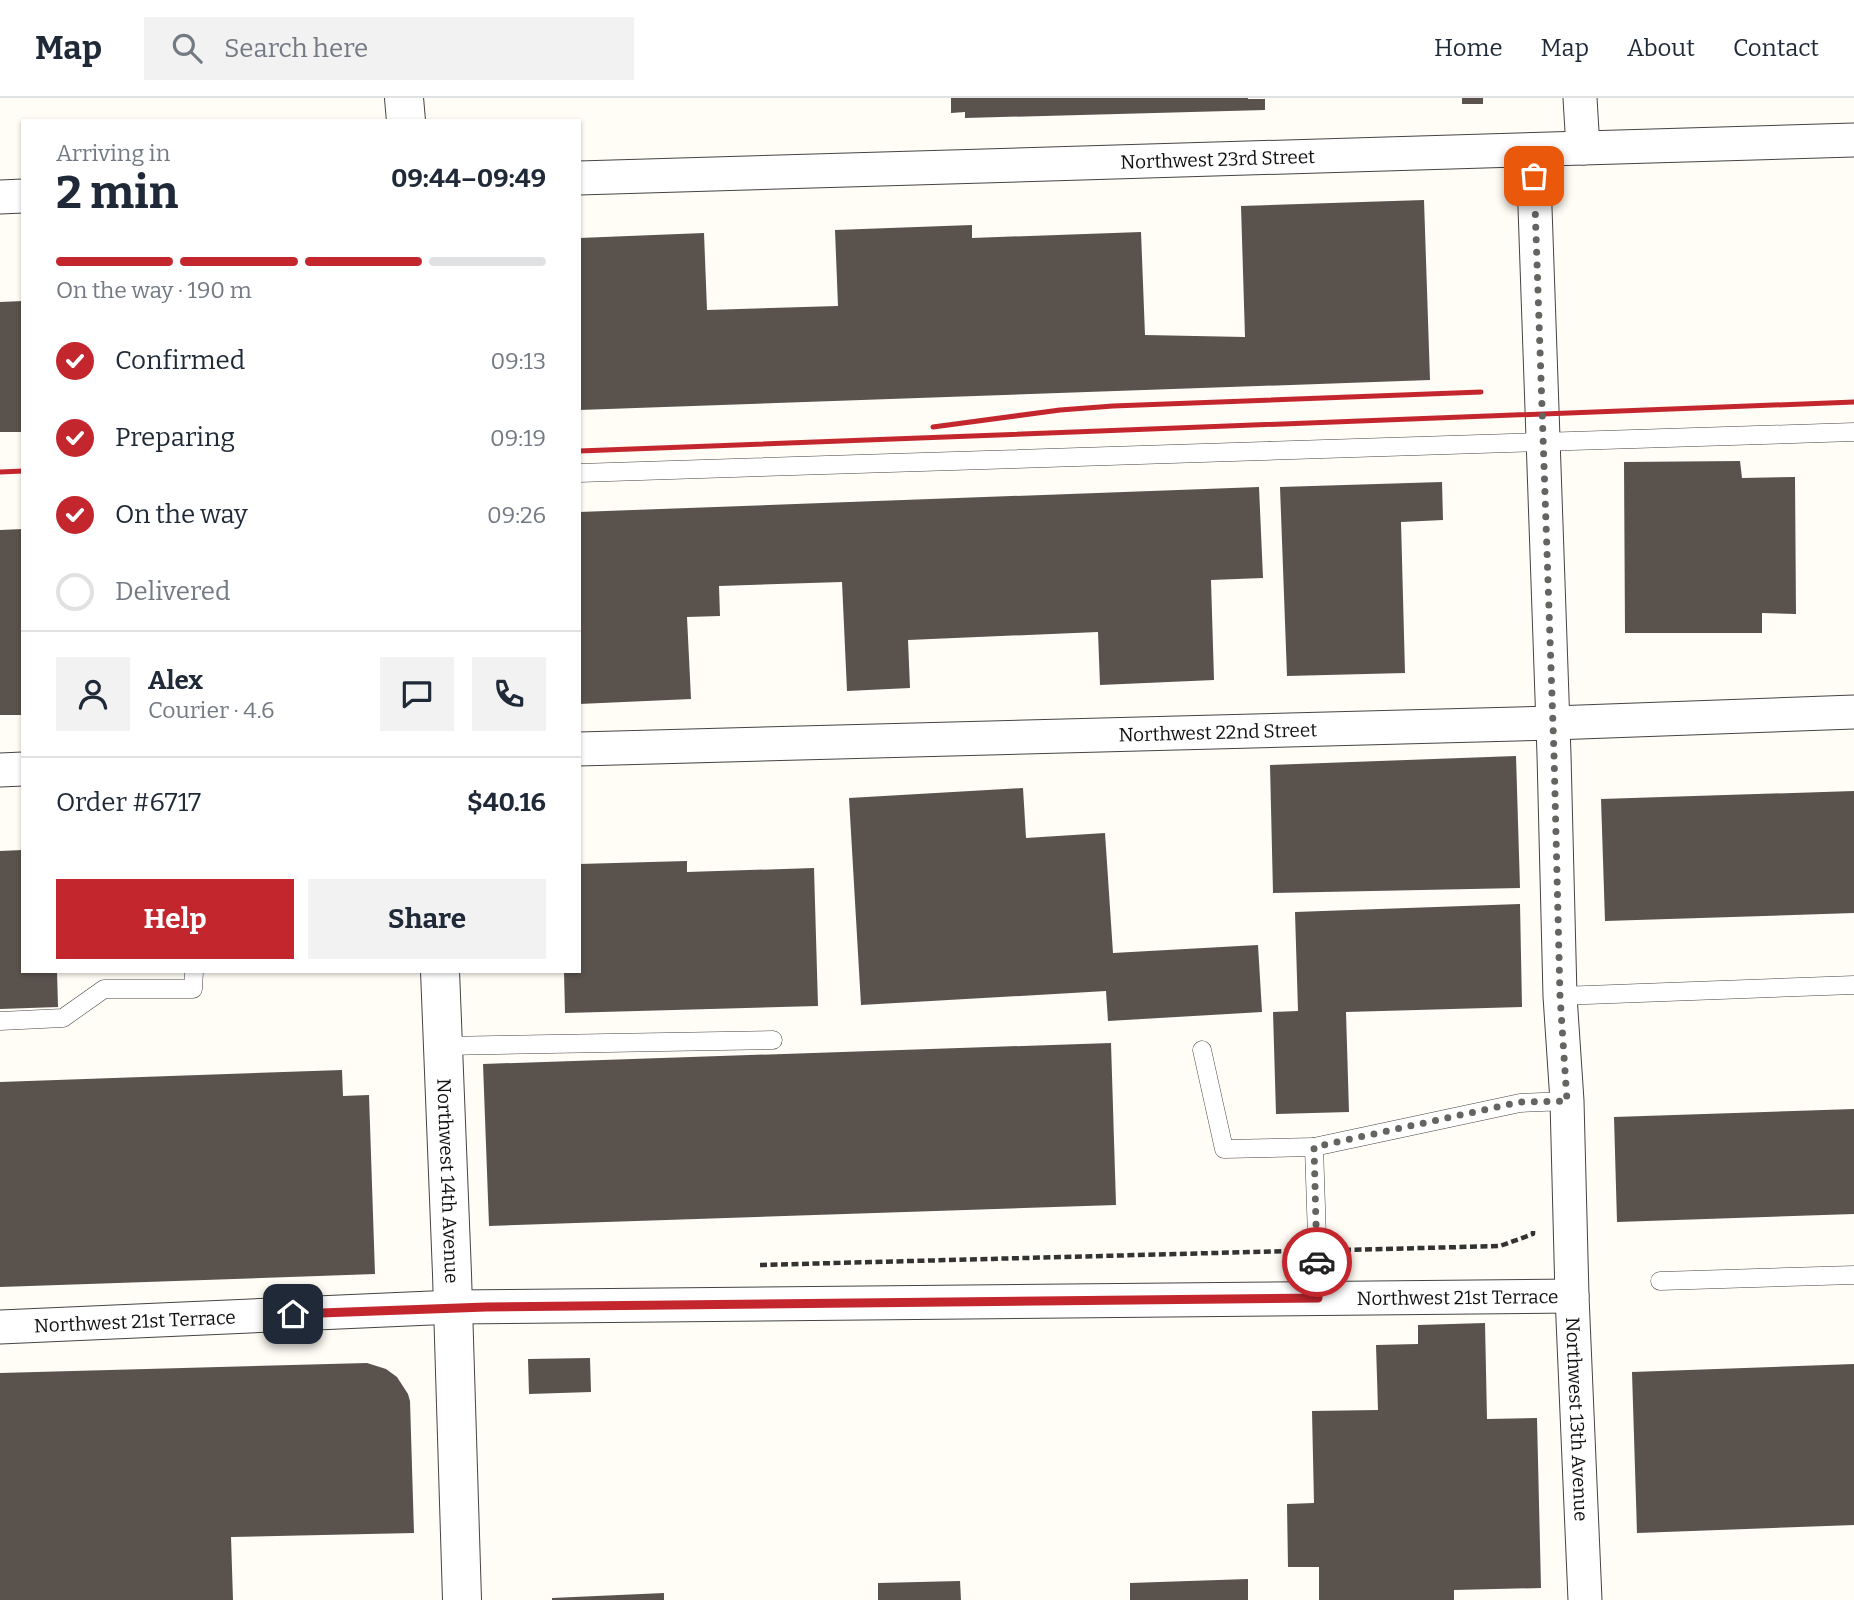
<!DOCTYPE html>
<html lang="en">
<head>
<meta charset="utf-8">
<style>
  :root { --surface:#fff; --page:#f2f2f3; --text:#1f2937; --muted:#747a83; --line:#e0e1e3; --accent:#c4262e }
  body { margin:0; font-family:Bitter,serif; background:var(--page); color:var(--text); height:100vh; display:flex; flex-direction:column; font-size:26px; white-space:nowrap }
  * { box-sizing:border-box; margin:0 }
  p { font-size:23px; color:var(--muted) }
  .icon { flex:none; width:38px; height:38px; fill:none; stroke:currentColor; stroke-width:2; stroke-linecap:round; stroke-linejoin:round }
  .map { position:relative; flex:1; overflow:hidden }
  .panel { position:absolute; left:21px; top:21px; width:560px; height:854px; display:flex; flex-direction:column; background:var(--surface); border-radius:0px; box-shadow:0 2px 5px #0004 }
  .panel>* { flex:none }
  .pin { position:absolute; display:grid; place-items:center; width:60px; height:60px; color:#fff; margin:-30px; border-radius:14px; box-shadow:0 4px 10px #0006 }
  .courier { position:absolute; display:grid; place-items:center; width:70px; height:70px; margin:-35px; border:5px solid #c4262e; border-radius:50%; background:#fff; color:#222; box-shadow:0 2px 9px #0007 }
  .overview em { font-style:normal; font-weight:700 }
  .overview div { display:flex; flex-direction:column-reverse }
  .overview { display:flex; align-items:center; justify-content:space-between; height:119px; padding:0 35px }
  h1 { font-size:46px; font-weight:700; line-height:52px }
  .bar { display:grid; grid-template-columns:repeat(4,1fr); gap:10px 7px; align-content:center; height:84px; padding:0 35px }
  .bar i { height:9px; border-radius:5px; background:var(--line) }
  .bar .active { background:var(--accent) }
  .bar p { grid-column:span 4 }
  .line { display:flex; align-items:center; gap:18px; padding:0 35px; border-top:2px solid var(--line) }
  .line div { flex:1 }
  .round { display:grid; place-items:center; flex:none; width:74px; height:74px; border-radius:0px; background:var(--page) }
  ol { padding:0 35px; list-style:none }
  li { display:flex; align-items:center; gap:21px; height:77px }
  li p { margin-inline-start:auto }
  li .icon { padding:7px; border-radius:50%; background:var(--accent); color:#fff; stroke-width:4 }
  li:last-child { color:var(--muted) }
  li i { width:38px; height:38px; border:4px solid var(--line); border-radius:50% }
  .action { display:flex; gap:14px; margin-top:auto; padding:14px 35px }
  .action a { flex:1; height:80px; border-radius:0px; background:var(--accent); color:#fff; font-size:28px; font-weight:700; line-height:80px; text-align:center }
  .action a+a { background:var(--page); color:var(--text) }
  header { display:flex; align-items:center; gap:42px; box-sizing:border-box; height:98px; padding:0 35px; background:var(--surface); border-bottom:2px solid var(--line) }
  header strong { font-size:33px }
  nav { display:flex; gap:38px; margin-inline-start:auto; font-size:24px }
  .search { width:490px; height:63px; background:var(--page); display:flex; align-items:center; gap:18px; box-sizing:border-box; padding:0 24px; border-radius:0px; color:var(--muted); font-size:26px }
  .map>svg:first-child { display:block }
</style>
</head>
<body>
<header>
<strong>Map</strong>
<div class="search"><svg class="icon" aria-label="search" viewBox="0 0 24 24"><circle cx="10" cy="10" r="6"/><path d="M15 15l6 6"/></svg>Search here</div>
<nav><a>Home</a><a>Map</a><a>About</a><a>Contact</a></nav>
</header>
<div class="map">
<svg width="1854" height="1502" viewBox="0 0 1854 1502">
  <rect width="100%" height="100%" fill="#fffdf5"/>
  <!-- building -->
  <g fill="#5a524d">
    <path d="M951,0H1248V1H1265V12L965,20V14L951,15Z"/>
    <rect x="1462" y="0" width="21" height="6"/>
    <path d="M1424,102L1430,282L579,312V140L704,135L707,212L838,208L835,132L972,127V140L1141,134L1145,237L1245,239L1241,108Z"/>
    <path d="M23,203V334H0V204Z"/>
    <path d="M1740,363L1742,380L1795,379L1796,516L1762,515V535H1625L1624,364Z"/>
    <path d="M1442,384L1443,422L1401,424L1405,575L1287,578L1280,389Z"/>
    <path d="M1259,389L1263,480L1211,482L1214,582L1100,587L1098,534L908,542L910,590L847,593L842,484L719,488L720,518L687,519L691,601L579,606V414Z"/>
    <path d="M23,431V617H0V432Z"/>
    <path d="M1516,658L1520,790L1273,795L1270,667Z"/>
    <path d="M1023,690L1026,740L1105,735L1113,855L1258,847L1262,914L1108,923L1106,893L861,907L849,700Z"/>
    <path d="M1854,693V815L1605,823L1601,701Z"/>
    <path d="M23,752V873H57L58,909L0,911V753Z"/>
    <path d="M687,763V774L814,770L818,908L565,915L564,873H579V766Z"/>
    <path d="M1520,806L1522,909L1346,914L1349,1014L1276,1016L1273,914L1298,913L1295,814Z"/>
    <path d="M1111,945L1116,1107L489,1128L483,966Z"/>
    <path d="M342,972L343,998L369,997L375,1176L0,1189V984Z"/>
    <path d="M1854,1011V1116L1617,1124L1614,1019Z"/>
    <path d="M1485,1225L1487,1321L1537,1320L1541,1490L1454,1492V1502H1319V1469H1288L1287,1406L1314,1405L1312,1313L1378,1312L1376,1247L1418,1246V1227Z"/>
    <path d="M590,1260L591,1294L529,1296L528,1261Z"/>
    <path d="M367,1265L386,1271L397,1279L408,1296L410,1303L414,1435L231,1439L233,1502H0V1275Z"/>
    <path d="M1854,1266V1427L1637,1435L1632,1274Z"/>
    <path d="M1248,1481V1502H1130V1485Z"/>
    <path d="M960,1483L961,1502H878V1485Z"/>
    <path d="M664,1495V1502H552V1500Z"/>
  </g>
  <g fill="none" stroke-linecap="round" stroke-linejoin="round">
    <defs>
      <g id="service">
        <path d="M579,375L1854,334"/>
        <path d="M1560,898L1854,887"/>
        <path d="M0,923L63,920L104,891H193L194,873"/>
        <path d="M443,948L773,942"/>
        <path d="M1202,952L1224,1051L1314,1049"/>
        <path d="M1660,1183L1854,1177"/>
        <path d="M1319,1200L1314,1049L1520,1005L1567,1003"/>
      </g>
      <g id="minor">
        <path d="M1580,0L1583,50"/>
        <path id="s1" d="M1533,52L1554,657L1560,898L1567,1003L1572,1198L1585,1502"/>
        <path id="s2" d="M579,80L1854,42"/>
        <path d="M0,99L23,98"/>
        <path id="s3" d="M579,651L1553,625L1854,614"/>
        <path d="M0,672L23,671"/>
        <path id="s4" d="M0,1229L454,1209L1572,1198"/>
      </g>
      <g id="tertiary">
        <path d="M404,0L406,23"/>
        <path id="s5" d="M440,873L452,1176L462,1502"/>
      </g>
    </defs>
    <!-- service casing -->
    <use href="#service" stroke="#444" stroke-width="19"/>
    <!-- minor casing -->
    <use href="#minor" stroke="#444" stroke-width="35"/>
    <!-- tertiary casing -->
    <use href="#tertiary" stroke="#444" stroke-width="40"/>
    <!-- path -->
    <g stroke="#333" stroke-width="4.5" stroke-dasharray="7 3.5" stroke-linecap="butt">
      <path d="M1344,1152L1500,1148L1533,1136V1133"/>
      <path d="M760,1167L1290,1153"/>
    </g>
    <!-- service -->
    <use href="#service" stroke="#fff" stroke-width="18"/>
    <!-- minor -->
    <use href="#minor" stroke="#fff" stroke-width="33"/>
    <!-- tertiary -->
    <use href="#tertiary" stroke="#fff" stroke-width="38"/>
    <!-- rail -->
    <g stroke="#c4262e" stroke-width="5">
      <path d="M933,329L1060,312L1113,308L1481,294"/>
      <path d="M579,353L1854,304"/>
      <path d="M0,374L23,373"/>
    </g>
  </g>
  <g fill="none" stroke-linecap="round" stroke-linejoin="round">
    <!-- done -->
    <path stroke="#646461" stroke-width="7" stroke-dasharray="0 12.6" d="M1317,1164L1314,1049L1520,1004L1567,1003L1560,898L1554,656L1534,78"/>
    <!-- route -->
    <path stroke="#c4262e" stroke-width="9" d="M293,1216L486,1209L1318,1200L1317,1164"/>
  </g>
  <g text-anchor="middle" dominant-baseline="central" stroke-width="7" stroke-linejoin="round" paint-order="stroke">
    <!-- street labels -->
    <g font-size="19" fill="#111" stroke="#fff">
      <text stroke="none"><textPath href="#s2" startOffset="639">Northwest 23rd Street</textPath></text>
      <text stroke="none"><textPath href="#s3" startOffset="639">Northwest 22nd Street</textPath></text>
      <text stroke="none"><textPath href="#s5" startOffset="210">Northwest 14th Avenue</textPath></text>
      <text stroke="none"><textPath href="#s4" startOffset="1458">Northwest 21st Terrace</textPath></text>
      <text stroke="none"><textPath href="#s4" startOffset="135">Northwest 21st Terrace</textPath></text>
      <text stroke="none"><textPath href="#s1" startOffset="1270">Northwest 13th Avenue</textPath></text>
    </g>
  </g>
</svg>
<div class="pin" style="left:1534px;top:78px;background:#ea580c"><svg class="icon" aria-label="bag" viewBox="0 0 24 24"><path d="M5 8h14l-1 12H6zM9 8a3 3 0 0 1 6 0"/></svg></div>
<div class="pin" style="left:293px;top:1216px;background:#1f2937"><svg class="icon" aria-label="home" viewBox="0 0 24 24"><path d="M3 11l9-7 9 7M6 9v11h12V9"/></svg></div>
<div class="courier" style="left:1317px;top:1164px"><svg class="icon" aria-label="car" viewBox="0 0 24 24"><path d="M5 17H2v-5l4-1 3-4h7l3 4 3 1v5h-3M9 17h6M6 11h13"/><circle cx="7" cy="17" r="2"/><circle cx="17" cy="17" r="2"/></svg></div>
<section class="panel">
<div class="overview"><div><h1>2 min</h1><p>Arriving in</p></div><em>09:44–09:49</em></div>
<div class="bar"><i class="active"></i><i class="active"></i><i class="active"></i><i></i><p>On the way · 190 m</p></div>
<ol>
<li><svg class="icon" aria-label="check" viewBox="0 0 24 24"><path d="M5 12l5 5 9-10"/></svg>Confirmed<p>09:13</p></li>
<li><svg class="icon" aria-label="check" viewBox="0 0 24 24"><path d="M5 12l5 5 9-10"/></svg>Preparing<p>09:19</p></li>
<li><svg class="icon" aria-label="check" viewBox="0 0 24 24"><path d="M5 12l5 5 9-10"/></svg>On the way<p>09:26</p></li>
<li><i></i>Delivered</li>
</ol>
<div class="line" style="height:126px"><a class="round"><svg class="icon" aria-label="person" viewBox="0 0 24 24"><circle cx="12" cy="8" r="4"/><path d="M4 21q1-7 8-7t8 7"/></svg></a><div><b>Alex</b><p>Courier · 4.6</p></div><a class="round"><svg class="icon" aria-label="chat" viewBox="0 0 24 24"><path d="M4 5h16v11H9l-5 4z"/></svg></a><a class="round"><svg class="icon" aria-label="phone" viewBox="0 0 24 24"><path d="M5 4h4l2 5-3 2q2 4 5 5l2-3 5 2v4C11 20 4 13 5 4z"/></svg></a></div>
<div class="line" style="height:91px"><div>Order #6717</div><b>$40.16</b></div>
<div class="action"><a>Help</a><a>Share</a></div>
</section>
</div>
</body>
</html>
